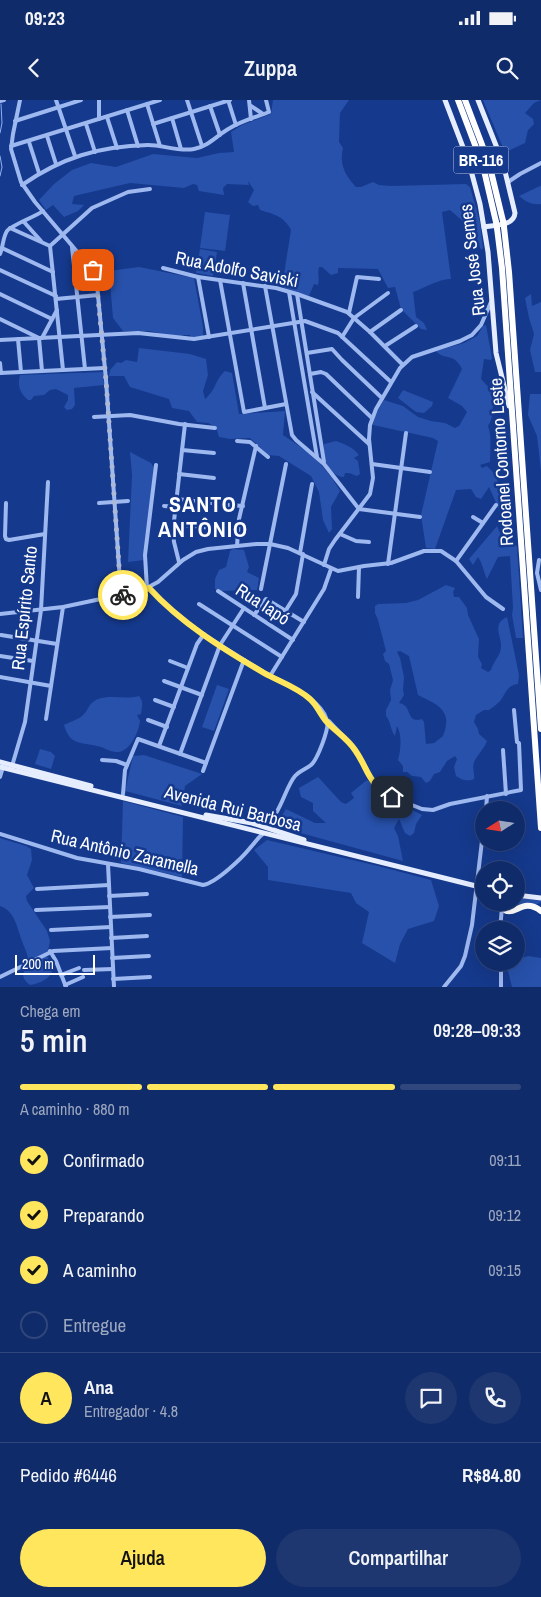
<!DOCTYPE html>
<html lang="pt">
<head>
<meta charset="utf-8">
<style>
  :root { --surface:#102b69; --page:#1e3771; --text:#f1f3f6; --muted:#9ca7c0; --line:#30477d; --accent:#ffe65c }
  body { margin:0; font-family:"Archivo Narrow",sans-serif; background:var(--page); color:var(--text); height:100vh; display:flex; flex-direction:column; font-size:19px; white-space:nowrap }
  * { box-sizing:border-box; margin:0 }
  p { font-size:16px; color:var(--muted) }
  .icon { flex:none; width:28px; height:28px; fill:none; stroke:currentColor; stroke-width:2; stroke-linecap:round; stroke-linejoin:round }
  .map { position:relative; height:887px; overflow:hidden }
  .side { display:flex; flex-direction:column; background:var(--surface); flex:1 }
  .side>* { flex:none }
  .needle { width:32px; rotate:258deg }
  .fabs { position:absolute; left:475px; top:701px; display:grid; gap:10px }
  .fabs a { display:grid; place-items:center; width:50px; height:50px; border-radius:50%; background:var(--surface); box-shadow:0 5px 20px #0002,0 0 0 1px var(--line); font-size:25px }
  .scale { position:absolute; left:15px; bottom:12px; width:80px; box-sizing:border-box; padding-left:5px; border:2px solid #fff; border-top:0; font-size:14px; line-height:18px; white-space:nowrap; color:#fff; -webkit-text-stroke:4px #15398c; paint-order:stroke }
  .pin { position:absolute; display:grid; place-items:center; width:42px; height:42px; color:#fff; margin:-21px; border-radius:10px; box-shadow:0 2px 8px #0006 }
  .courier { position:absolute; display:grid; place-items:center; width:50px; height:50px; margin:-25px; border:4px solid #ffe65c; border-radius:50%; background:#fff; color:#222; box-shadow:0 1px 6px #0007 }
  .headline em { font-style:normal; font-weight:600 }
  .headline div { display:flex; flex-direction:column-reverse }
  .headline { display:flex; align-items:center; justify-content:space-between; height:85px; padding:0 20px }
  h1 { font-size:32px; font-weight:600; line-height:38px }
  .bar { display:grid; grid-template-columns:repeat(4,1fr); gap:8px 5px; align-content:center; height:60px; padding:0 20px }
  .bar i { height:6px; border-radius:4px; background:var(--line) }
  .bar .current { background:var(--accent) }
  .bar p { grid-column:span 4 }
  .line { display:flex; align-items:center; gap:12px; padding:0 20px; border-top:1px solid var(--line) }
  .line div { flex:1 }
  .round { display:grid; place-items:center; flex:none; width:52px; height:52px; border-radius:26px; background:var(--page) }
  ol { padding:0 20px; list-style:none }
  li { display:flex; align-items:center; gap:15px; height:55px }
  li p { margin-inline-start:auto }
  li .icon { padding:5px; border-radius:50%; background:var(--accent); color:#111; stroke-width:4 }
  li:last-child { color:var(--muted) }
  li i { width:28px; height:28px; border:2px solid var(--line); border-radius:50% }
  .button { display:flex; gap:10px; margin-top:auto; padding:10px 20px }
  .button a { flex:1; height:58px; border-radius:30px; background:var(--accent); color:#111; font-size:20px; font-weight:600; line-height:58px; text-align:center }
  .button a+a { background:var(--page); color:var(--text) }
  .status { display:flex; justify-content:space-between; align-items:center; height:35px; padding:0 25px; background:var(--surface); direction:ltr }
  .status svg { height:14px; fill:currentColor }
  header { display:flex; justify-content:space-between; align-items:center; height:65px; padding:0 20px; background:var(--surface); font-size:22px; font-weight:600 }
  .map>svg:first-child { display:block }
</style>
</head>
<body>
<div class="status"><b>09:23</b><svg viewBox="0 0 49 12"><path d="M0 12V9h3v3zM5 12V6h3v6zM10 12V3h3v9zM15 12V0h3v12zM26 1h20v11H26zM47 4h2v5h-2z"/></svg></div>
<header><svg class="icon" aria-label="back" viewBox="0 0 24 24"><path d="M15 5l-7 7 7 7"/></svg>Zuppa<svg class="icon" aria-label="search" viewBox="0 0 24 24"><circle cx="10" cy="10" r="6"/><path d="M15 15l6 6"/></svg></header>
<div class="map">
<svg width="541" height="887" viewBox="0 0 541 887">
  <rect width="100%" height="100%" fill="#15398c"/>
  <!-- green -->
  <g fill="#2751ab" fill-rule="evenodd">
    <path d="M273,0H349L340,13L339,42L343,48C339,64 345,75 356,87H361L373,82L379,85L391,86L466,84L470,87L480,122L483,148L481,150L473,130L450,110L442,112L451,179C441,178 424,188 413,192L416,217L424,223L427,230L421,229L401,209L395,187L388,188L378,169L338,168V173L331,175L322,167H319C317,174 320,178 318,185L314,184L309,196L282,187L291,130C284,116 273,114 260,110L258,105L253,106L248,102L254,90L248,81L249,85L227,84L223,88L224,95L199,91L197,85L193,84L184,88L130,83L74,96L72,104L84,105L78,111L64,117L53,105L46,110L39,100L54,84L72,70L91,63L116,67L153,54L197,58L219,53L234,52L231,32L242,25L271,14Z"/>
    <path d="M483,0H541L534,3L525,13L533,19L534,24L528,30L525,43L508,51L504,50Z"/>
    <path d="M540,86H541V104C532,105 526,102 519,96Z"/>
    <path d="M205,112L230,115L225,151L200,148Z"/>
    <path d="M200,149L217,152L213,176L196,173Z"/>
    <path d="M139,167L194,178L203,227V237L192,238L190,235H183L182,236L166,235L150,231H123L113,218L109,171Z"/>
    <path d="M531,194L532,206L541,202V272H535L530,250L534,234L529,218L525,198Z"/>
    <path d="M486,225L492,258L491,260L484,259L481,279L495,294C491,305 495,317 488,326C492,336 490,350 490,362L480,365L482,368L487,366L493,372L497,379L505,404L501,414L489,387L481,399L476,397L471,389L456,390L435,449L426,448L421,415L438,341L433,338L373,325L375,316L384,300L403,306L418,317L431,321L445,323L455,328L459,326L467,312L462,306L448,298L462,269C454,252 445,261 436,251L464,243L477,236L483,226Z"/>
    <path d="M139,248L190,254L206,259L208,275L203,291L205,299C217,289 214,281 225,271L232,273L239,314L285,311L283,335L314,356L332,378L340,391L331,407L332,429L329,433L323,420L319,392L311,376L279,356L268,355L250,338L230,339L219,337L216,327L208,323L197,322L189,311L172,308L169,299L130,287L124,276H109L110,270L117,262L121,263L126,260L137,262Z"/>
    <path d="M103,272L104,285L74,288L75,305L72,309L67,310L64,307L68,300V295L56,289L50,290L44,295L34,296L31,300H28C20,293 17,286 20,275Z"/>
    <path d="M403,290L433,302L432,306L424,313L416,312L398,298Z"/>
    <path d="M530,294H541V371L537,336L528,315Z"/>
    <path d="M336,341C345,344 354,348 359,355L354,358L358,361L360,374L357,376L349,373H345L344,377C336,377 328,369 325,361C323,357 324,349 324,344Z"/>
    <path d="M130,352L151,363L154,368L144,460L128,462L132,375Z"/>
    <path d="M497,426L503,440H512L517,447L523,538H516L512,515L513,508L510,456L498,457L487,479C483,471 483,464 478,457L473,465L469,459Z"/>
    <path d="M233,449L244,450L249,467L247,472L259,478L257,490L221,491L215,489V479L219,470L226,467L230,451Z"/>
    <path d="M446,485L455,488L453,492L454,497H459L467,508L468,515L479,539L478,557L482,564L481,568L488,572L491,570C493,562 501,555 501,547C502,537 491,524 507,517L519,575L518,584C506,585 506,595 499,602C496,605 492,608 489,610H484L476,615L474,622L478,629L479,634L487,641C484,649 477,655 474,662C472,669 475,673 474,679C467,682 462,680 456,676L454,667L457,659L455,656L447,661L440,672L434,674L430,681L426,683L421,677L412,676L407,672H403V666L398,660C401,649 402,635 397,626L395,636C390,629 391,622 386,616V610L391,600L390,590L393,580L389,564L385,561L383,554L386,551L378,520L375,513V506L378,504L406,503L418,500ZM400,551L409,556L418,595C430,601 449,608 446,624C446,629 444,632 443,636L434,643L426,644L424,622L422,619C405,624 413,605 399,603L404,595L403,590L404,577L400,558L397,552Z"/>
    <path d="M217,585L229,589L214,631L202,627Z"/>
    <path d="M139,596C144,602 142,606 141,614L137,615L140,621C139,631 131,650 119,652C112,653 103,647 97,646C79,642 70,645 64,625C69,622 77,620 82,616C89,610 88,603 98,599C112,594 124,600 139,596Z"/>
    <path d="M40,649L51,652L55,656L51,669L35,664Z"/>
    <path d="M144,655L202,674L185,686L182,706L125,691L133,656Z"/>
    <path d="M318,677L341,702L346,704L354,698L351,693L367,680L388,698L422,715L416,724L414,733L410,736L405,733L399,719L394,728L398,736L403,761L275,726L286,709L315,723H326L313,711V703L301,697L299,688Z"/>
    <path d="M123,701L183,717L182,777L121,763Z"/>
    <path d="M0,738L26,746L31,749L32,760L27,775L34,788L26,796L27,801L47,831L50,841L47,856L53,869C50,879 41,883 30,885C17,875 27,871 28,860C28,854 24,847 22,841C17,828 15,811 0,806Z"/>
    <path d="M267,740L378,766L431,780L439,806L434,821L408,829L400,844L395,863L362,843L369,812L356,803L351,793L268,780V767L254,750Z"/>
    <path d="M516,797L541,801V802L536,805L520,804L508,809L503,805V803L516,802Z"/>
    <path d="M528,856L541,858V887H512L506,863L516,862V860Z"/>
  </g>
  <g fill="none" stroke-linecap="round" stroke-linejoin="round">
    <!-- stream -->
    <g stroke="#90b1f3" stroke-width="1">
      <path d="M0,33L2,23L1,4"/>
      <path d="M0,56L2,67L0,76"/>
    </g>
    <!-- minor -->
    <g stroke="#9eb8f0" stroke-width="4">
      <path d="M20,0L13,34L11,49L21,82L35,102L96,174L106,280L121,495"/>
      <path d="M56,0L75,56"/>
      <path d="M99,0V19"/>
      <path d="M187,0L202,46"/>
      <path d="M228,0L236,25"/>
      <path d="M249,0L251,19"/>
      <path d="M0,1L4,0"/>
      <path d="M147,4L160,46"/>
      <path d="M210,6L220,35"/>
      <path d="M251,6L263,14"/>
      <path d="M127,10L138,46"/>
      <path d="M107,17L117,48"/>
      <path d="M172,18L181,49"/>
      <path d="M15,21L81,0"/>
      <path d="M86,24L95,52"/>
      <path d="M153,24L230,0"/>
      <path d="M47,36L56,64"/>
      <path d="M29,42L39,73"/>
      <path d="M11,46L160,0"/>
      <path d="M508,82L520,74L541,63"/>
      <path d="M22,85C61,58 99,46 148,45C163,45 179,52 194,49C209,46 217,35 230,28C242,21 256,17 269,12L266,0"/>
      <path d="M24,122L41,141"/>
      <path d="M10,128L50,146"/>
      <path d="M50,146L63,270"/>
      <path d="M50,146L92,108L128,92L150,89"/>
      <path d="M72,147L85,269"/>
      <path d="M2,148L53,172"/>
      <path d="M0,154C3,147 3,137 7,131C11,125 35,117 43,111"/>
      <path d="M163,168L198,177L276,188L297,194L347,212L370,232L402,264"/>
      <path d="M0,170L56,196"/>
      <path d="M198,177L209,237"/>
      <path d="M220,180L244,312L286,304"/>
      <path d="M243,183L265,308"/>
      <path d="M265,186L292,335L296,340L324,364L359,409L420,417"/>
      <path d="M289,192L317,357"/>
      <path d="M0,194L52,219"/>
      <path d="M297,194L324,362"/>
      <path d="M56,199L98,195"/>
      <path d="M349,213L357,177L379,179"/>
      <path d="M0,219L39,238L42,271"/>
      <path d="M370,232L401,210"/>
      <path d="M342,237L354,218L388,193"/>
      <path d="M42,238L57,210"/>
      <path d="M18,239L21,272"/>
      <path d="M0,240L138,233L194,239L305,221L338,233L391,282"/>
      <path d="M385,246L416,226"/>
      <path d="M307,253L332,249L342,260L382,298"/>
      <path d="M0,263L1,273"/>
      <path d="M0,273L105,268"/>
      <path d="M310,274L321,272L326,274L372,318"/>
      <path d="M312,292L369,344"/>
      <path d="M94,317L130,315L179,324L215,328"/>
      <path d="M237,341L250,342L268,357"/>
      <path d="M182,350L214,353"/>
      <path d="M372,364L430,372"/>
      <path d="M179,374L214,378"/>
      <path d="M177,399L212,403"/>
      <path d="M6,403L5,436L6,439L9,440L45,434"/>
      <path d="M99,403L128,401"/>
      <path d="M229,405L243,406"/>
      <path d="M164,406L176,407"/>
      <path d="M473,417L483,423"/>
      <path d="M174,424L212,428"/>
      <path d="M340,434L356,441L369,442"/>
      <path d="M237,446L239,419L256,346"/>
      <path d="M300,453L312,384"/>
      <path d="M539,460L537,473L541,490"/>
      <path d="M456,461L496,405"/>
      <path d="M179,462L174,442L173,430L185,324"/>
      <path d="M388,464L406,333"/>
      <path d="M324,465L329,449L335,440L370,394L373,378L369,339L370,325L376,309L400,268L412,257L460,241L472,235L481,225L491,202"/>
      <path d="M149,488C161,501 173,513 188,524C212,540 237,556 262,571C281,583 320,597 327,620C330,628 317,660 311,665C306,669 299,671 295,676C284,689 280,720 262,725"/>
      <path d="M147,489L145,455L156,365"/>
      <path d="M261,489L286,364"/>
      <path d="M218,491L293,540"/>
      <path d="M358,497L359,467"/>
      <path d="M199,504L282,557"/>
      <path d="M286,510L296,494L303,454"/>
      <path d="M0,514L63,507L143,490L158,482L183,460L196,452L208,449L257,444H270L288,448L338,471L364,466L391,463L424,451H441L456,461L486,497L503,509"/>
      <path d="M254,515L266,499L304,522"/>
      <path d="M1,535L57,544"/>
      <path d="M0,556L33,561"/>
      <path d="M170,561L188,568"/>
      <path d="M270,576L324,489L331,469"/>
      <path d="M0,577L51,586"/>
      <path d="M164,581L202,595"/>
      <path d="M155,600L174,607"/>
      <path d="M46,619L63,507"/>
      <path d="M148,620L167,627"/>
      <path d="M329,621L355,649L369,676L378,687L392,697L422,709L433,710L450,704L521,690L519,643L517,642L514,610"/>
      <path d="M159,646L197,544L204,534"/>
      <path d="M503,650L506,694"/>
      <path d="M180,654L220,545L244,508"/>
      <path d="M102,660L116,661L127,665"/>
      <path d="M12,666L25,622L41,510L48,382"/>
      <path d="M203,671L244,560"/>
      <path d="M0,677L3,667"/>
      <path d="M123,694L125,670L138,639L206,663"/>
      <path d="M486,710L487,696"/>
      <path d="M0,734L77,758L139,769L203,785C216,783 242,758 250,748C255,743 258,737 264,733"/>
      <path d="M108,764L114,887"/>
      <path d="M37,789L109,785"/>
      <path d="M109,796L147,794"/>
      <path d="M36,810L110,807"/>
      <path d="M110,817L150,815"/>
      <path d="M51,830L111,827"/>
      <path d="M500,830L502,807"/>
      <path d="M111,838L147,836"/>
      <path d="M50,851L56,861L66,887"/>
      <path d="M112,858L149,856"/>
      <path d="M501,862V887"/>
      <path d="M84,870L113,869"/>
      <path d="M61,875L79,868"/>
      <path d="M0,877L53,851L112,848"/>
      <path d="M113,879L150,877"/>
      <path d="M65,885L83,877"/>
      <path d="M444,887L461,866L465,856L472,825L484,724"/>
    </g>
    <!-- major -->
    <g stroke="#e6edff" stroke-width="5">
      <path d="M445,0L469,63L480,104L488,152L496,253L509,306"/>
      <path d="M478,0L503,63L515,113C514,126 495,125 484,127"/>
      <path d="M0,662L91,686"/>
      <path d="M0,667L484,788"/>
      <path d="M206,715L252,723L304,740"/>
      <path d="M516,795L541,798"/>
    </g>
    <!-- highway -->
    <g stroke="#fff" stroke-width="6">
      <path d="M458,0L483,66L496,122"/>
      <path d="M465,0L489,63L503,121"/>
      <path d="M504,127L509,172L541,629"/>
      <path d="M497,128L502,168L541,728"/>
      <path d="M498,802C501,805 503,810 507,811C516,814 524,798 541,811"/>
    </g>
    <!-- highway-bridge -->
    <g stroke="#fff" stroke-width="6">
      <path d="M503,121L504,127"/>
      <path d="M496,122L497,128"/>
    </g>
  </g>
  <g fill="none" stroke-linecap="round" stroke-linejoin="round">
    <!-- done -->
    <path stroke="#adbad7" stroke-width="5" stroke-dasharray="0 9" d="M93,170L96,177L106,280L121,495H123"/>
    <!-- route -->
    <path stroke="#ffe65c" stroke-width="6" d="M123,495L149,488C181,523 223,549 264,573C280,582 297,587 310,599C317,605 320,614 326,621C335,631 347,638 355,650C369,670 367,683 392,697"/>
  </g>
  <g text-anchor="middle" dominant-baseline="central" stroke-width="5" stroke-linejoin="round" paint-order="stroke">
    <!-- shield labels -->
    <rect fill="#15398c" stroke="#b9c4dc" stroke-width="1" x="453.5" y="46.5" width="55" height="27" rx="4"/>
    <g font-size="16" font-weight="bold" fill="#fff">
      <text x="481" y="60">BR-116</text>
    </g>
    <!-- street labels -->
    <g font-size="18" fill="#fff" stroke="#15398c">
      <text transform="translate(472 160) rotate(-97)">Rua José Semes</text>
      <text transform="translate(237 169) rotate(11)">Rua Adolfo Saviski</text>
      <text transform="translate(501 362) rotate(-94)">Rodoanel Contorno Leste</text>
      <text transform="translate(263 504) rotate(33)">Rua Iapó</text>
      <text transform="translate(24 508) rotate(-84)">Rua Espírito Santo</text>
      <text transform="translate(233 708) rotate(14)">Avenida Rui Barbosa</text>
      <text transform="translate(125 752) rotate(13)">Rua Antônio Zaramella</text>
    </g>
    <!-- district labels -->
    <g font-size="22" font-weight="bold" letter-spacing="1" fill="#fff" stroke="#15398c">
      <text x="203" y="404">SANTO<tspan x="203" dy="25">ANTÔNIO</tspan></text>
    </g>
  </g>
</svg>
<div class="fabs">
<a><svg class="needle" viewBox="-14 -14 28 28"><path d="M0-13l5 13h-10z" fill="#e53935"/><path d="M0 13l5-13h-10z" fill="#9ca7c0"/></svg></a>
<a><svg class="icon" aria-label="locate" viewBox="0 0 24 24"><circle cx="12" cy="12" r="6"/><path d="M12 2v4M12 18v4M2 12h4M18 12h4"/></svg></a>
<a><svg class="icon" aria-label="layers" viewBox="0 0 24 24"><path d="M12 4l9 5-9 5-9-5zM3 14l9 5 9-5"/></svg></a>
</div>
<div class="scale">200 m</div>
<div class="pin" style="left:93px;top:170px;background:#ea580c"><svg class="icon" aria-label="bag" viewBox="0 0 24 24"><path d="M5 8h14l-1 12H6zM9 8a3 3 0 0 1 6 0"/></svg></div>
<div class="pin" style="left:392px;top:697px;background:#1f2937"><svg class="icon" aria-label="home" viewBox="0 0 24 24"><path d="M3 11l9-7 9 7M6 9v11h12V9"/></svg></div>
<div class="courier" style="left:123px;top:495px"><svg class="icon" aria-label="bike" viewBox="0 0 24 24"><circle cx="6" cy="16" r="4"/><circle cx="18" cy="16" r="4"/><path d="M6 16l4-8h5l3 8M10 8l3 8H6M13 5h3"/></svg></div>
</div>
<section class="side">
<div class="headline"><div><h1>5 min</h1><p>Chega em</p></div><em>09:28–09:33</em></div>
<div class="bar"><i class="current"></i><i class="current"></i><i class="current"></i><i></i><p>A caminho · 880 m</p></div>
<ol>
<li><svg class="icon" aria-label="check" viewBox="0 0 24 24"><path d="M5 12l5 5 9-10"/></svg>Confirmado<p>09:11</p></li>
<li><svg class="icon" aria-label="check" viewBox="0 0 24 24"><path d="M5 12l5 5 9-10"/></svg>Preparando<p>09:12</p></li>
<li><svg class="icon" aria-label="check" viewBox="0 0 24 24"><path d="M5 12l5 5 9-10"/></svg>A caminho<p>09:15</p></li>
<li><i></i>Entregue</li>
</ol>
<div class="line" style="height:90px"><b class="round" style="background:var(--accent);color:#111">A</b><div><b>Ana</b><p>Entregador · 4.8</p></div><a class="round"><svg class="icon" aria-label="chat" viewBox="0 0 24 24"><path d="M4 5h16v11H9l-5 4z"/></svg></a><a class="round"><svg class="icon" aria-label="phone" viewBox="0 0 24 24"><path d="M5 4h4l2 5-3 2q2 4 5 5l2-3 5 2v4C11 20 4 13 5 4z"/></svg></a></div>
<div class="line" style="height:65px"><div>Pedido #6446</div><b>R$84.80</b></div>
<div class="button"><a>Ajuda</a><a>Compartilhar</a></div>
</section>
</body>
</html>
